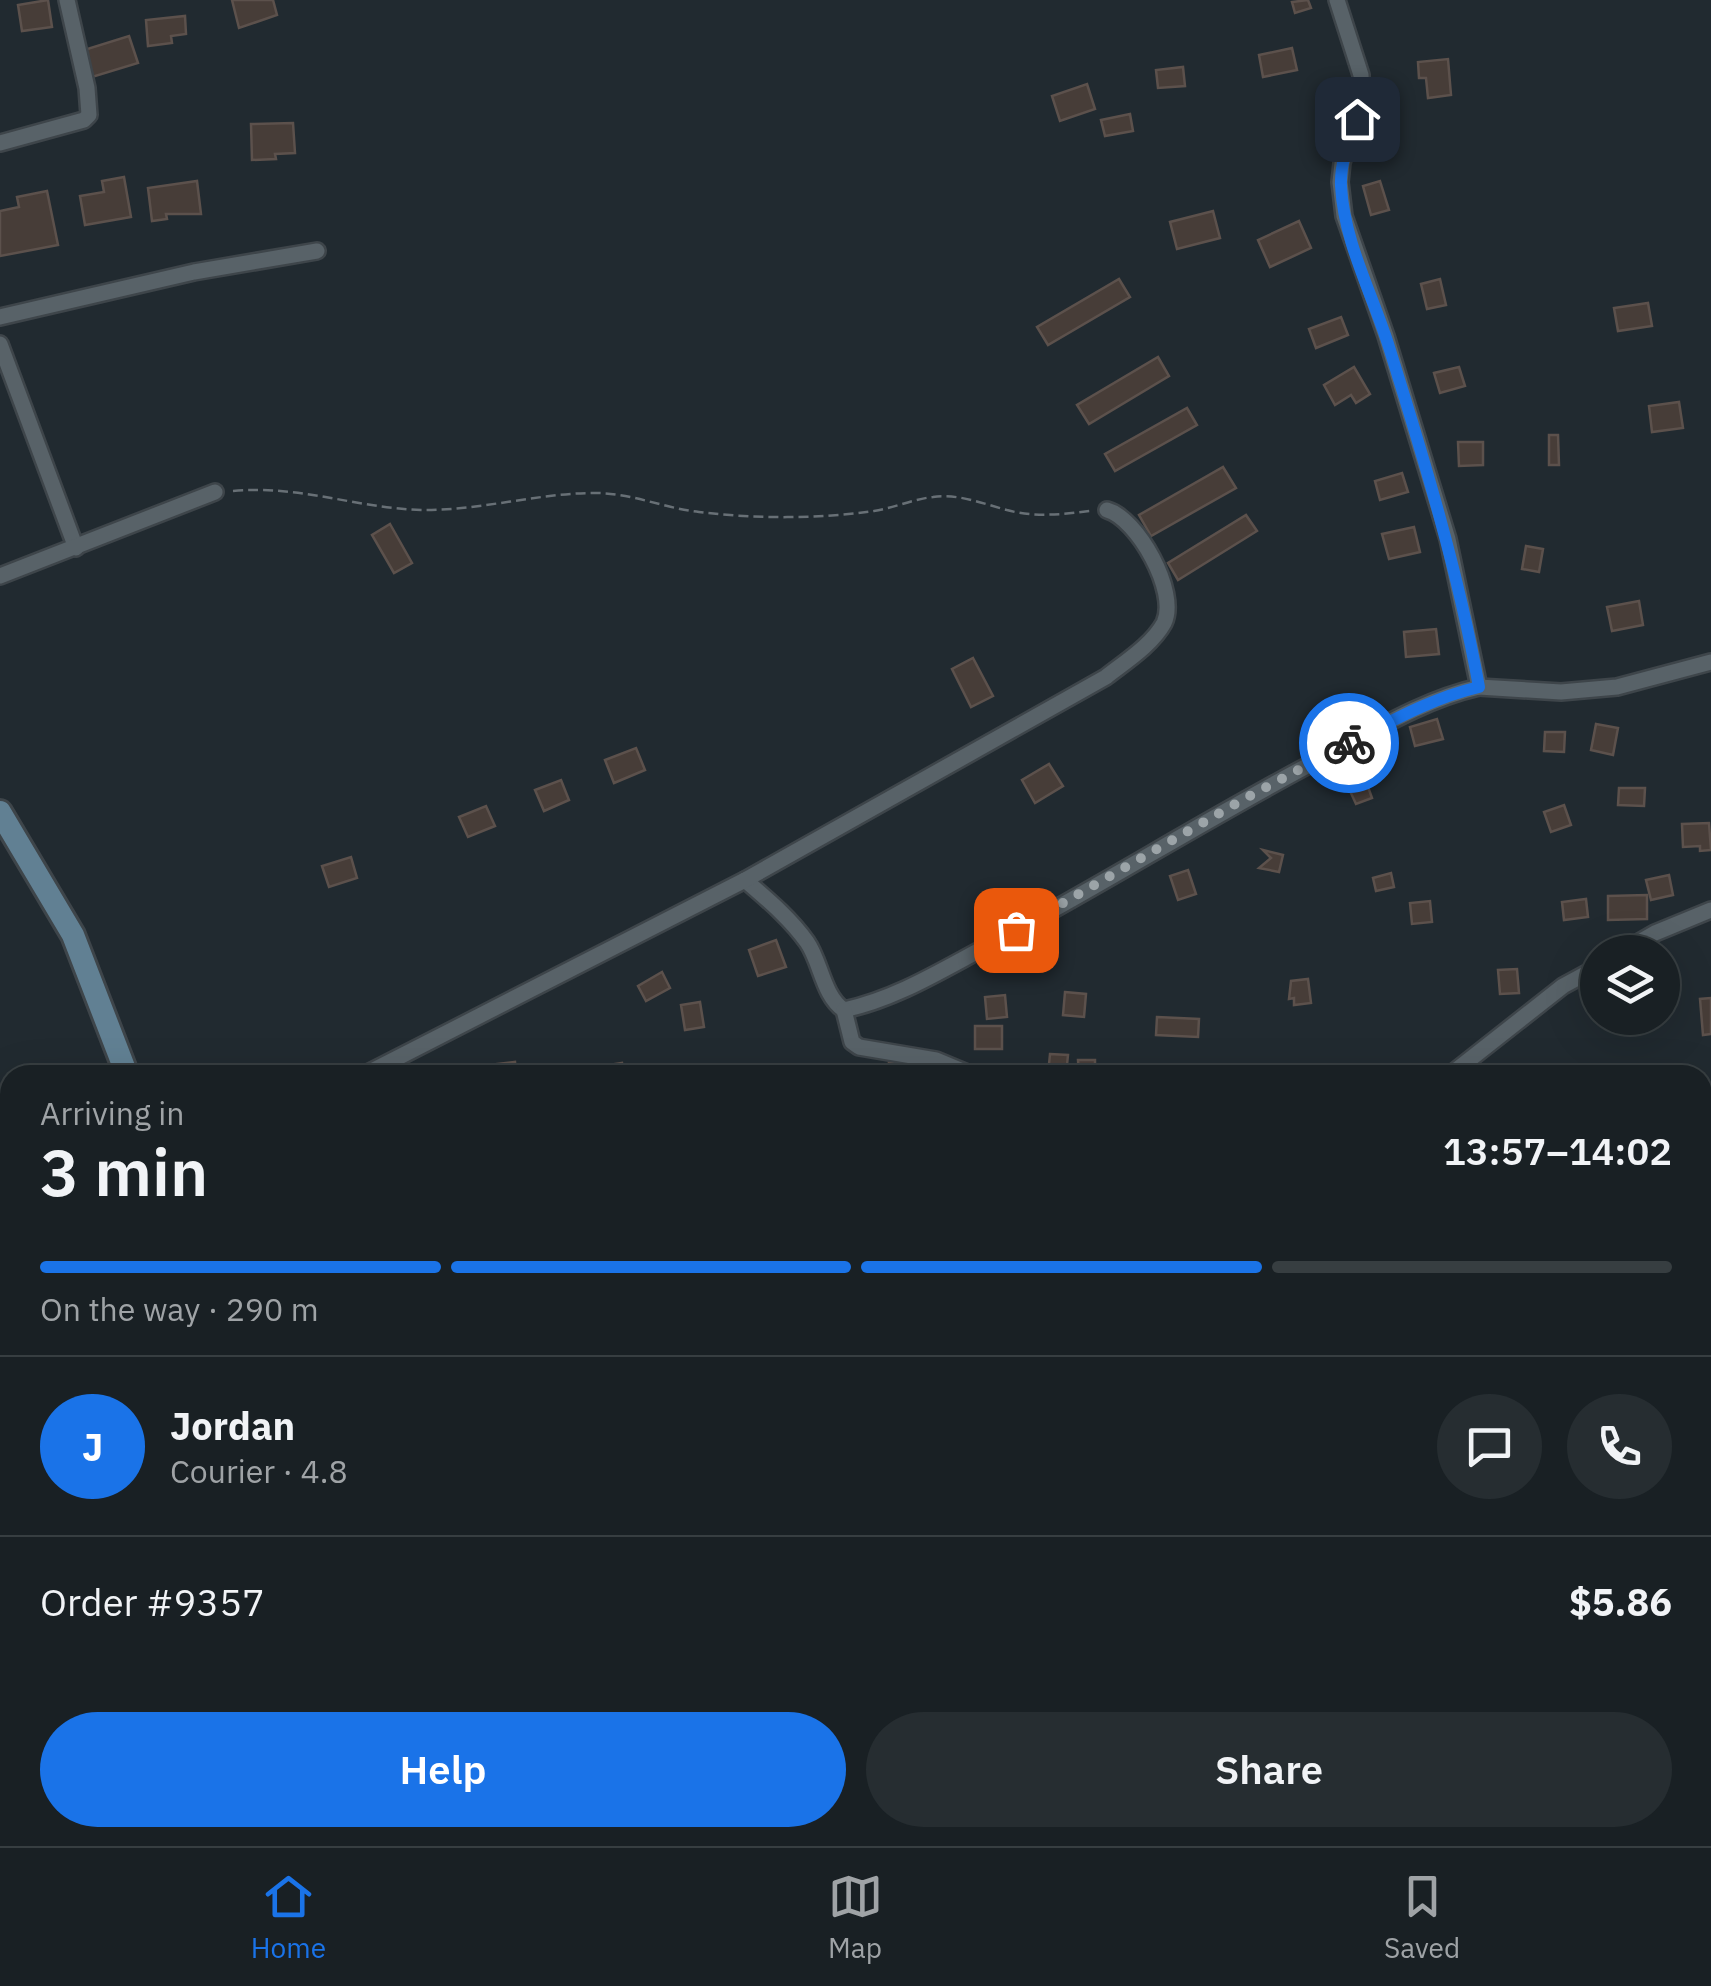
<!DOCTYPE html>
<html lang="en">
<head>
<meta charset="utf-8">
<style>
  :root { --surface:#192024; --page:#262d31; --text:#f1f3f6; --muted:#9fa3a6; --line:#373e41; --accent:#1a73e8 }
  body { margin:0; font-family:"IBM Plex Sans",sans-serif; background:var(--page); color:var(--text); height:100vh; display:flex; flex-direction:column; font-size:38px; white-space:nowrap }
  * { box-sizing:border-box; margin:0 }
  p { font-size:32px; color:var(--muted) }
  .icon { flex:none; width:55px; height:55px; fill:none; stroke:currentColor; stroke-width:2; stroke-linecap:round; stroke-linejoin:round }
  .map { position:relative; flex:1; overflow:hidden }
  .side { position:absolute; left:0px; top:1065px; width:1712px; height:782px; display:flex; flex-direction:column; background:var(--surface); border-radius:30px 30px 0 0; box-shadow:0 10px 40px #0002,0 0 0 2px var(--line) }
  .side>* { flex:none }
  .controls { position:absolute; left:1580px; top:935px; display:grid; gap:20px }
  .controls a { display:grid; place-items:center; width:100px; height:100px; border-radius:50%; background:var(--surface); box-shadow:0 10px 40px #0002,0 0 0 2px var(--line); font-size:50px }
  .pin { position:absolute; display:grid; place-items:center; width:85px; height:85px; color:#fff; margin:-42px; border-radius:20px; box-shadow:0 5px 15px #0006 }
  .courier { position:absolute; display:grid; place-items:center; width:100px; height:100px; margin:-50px; border:8px solid #1a73e8; border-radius:50%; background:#fff; color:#222; box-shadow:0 2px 12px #0007 }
  .head em { font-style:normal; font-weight:600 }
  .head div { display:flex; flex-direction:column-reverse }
  .head { display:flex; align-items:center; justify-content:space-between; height:170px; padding:0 40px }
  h1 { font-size:65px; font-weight:600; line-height:75px }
  .bar { display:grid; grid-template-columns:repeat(4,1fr); gap:15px 10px; align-content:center; height:120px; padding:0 40px }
  .bar i { height:12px; border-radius:8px; background:var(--line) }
  .bar .current { background:var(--accent) }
  .bar p { grid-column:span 4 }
  .line { display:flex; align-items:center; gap:25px; padding:0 40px; border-top:2px solid var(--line) }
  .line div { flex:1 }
  .round { display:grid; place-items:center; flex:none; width:105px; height:105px; border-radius:52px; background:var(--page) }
  .primary-button { display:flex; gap:20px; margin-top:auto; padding:20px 40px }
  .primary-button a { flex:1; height:115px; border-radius:60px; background:var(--accent); color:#fff; font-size:40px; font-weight:600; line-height:115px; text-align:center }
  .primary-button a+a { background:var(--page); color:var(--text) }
  .menu { display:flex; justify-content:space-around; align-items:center; height:140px; border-top:2px solid var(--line); background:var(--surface); font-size:28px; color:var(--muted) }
  .menu a { display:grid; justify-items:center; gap:5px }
  .menu .current { color:var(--accent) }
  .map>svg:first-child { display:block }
</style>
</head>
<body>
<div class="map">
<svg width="1711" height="1846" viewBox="0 0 1711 1846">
  <rect width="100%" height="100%" fill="#212a30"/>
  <!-- building -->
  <g fill="#473d38" stroke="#5c514c" stroke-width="2.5">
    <path d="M48,0L52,27L22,31L18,5Z"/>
    <path d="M232,0H273L277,15L239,28Z"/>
    <path d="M1308,0L1311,8L1295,13L1292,2Z"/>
    <path d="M185,16L186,34L171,36L172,43L148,46L146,20Z"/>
    <path d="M129,36L138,63L92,77L84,50Z"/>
    <path d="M1292,48L1297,70L1263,77L1259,55Z"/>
    <path d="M1448,59L1451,95L1428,98L1426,78H1419L1418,62Z"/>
    <path d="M1183,67L1185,86L1158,88L1156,70Z"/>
    <path d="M1087,84L1095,109L1060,121L1052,96Z"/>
    <path d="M1130,114L1133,131L1105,136L1101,120Z"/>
    <path d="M293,123L295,153L275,154L276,159L252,160L251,124Z"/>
    <path d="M124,177L131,217L85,225L80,196L104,192L102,181Z"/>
    <path d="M197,181L201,214H166L167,219L152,221L148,188Z"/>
    <path d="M1380,181L1389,210L1371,215L1363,186Z"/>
    <path d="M47,191L58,245L0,256V211L19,207L17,197Z"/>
    <path d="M1213,211L1220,238L1177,249L1170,222Z"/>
    <path d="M1299,221L1311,248L1270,267L1258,240Z"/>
    <path d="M1119,279L1130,297L1048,345L1037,327Z"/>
    <path d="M1440,279L1446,305L1427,309L1421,284Z"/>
    <path d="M1648,303L1652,326L1618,331L1614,308Z"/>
    <path d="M1341,317L1348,335L1316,348L1309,329Z"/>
    <path d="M1158,357L1169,376L1089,424L1077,405Z"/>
    <path d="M1354,367L1370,394L1356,403L1351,395L1335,405L1324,385Z"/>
    <path d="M1459,367L1465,386L1440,393L1434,373Z"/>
    <path d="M1679,402L1683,428L1652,432L1649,406Z"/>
    <path d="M1187,408L1197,425L1115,471L1105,454Z"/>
    <path d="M1549,435H1558L1559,465H1549Z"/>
    <path d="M1458,442H1483V465L1459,466Z"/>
    <path d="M1223,467L1236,488L1151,536L1139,515Z"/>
    <path d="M1402,473L1408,492L1380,500L1375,481Z"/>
    <path d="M1246,515L1257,531L1178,580L1168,563Z"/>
    <path d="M390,524L412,563L394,573L372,535Z"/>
    <path d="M1414,527L1420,552L1389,559L1382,534Z"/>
    <path d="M1526,546L1543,549L1539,572L1522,569Z"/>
    <path d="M1639,601L1643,625L1612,631L1607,607Z"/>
    <path d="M1436,629L1439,654L1406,657L1404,632Z"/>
    <path d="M973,658L993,696L971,707L952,669Z"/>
    <path d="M1437,719L1443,739L1415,746L1410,727Z"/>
    <path d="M1596,724L1618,728L1613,755L1591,750Z"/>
    <path d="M1545,732H1565L1564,752L1544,751Z"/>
    <path d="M636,748L645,770L614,783L605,760Z"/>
    <path d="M1049,764L1063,786L1035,803L1022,780Z"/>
    <path d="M561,780L569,800L544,811L535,790Z"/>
    <path d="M1367,784L1372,798L1356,804L1350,791Z"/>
    <path d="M1619,788H1645L1644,806L1618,805Z"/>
    <path d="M1564,805L1571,825L1551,832L1544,812Z"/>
    <path d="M486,806L495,826L468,837L459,817Z"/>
    <path d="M1709,823L1711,850L1700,851V846L1683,847L1682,824Z"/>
    <path d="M1263,850L1283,855L1279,872L1259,868L1271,858Z"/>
    <path d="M351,857L357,878L329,887L322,866Z"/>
    <path d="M1188,870L1196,894L1178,900L1170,876Z"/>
    <path d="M1391,873L1394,887L1376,891L1373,878Z"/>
    <path d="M1669,875L1673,895L1651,900L1646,880Z"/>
    <path d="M1647,895V919L1608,920V896Z"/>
    <path d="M1586,899L1588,917L1564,920L1562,902Z"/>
    <path d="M1430,901L1432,922L1412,924L1410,903Z"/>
    <path d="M776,940L786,967L758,976L749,950Z"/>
    <path d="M1517,969L1519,993L1500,994L1498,970Z"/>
    <path d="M662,972L670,988L646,1001L638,986Z"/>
    <path d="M1308,979L1311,1003L1294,1005V998L1289,999L1291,981Z"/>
    <path d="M1065,992L1086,994L1084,1017L1063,1015Z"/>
    <path d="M1005,995L1007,1017L987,1019L985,997Z"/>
    <path d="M1711,998V1034L1703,1035L1700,999Z"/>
    <path d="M700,1002L704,1027L685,1030L681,1005Z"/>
    <path d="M1157,1017L1199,1019L1198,1037L1156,1035Z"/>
    <rect x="975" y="1026" width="27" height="23"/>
    <path d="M1050,1054L1068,1055L1066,1075H1048Z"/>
    <path d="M1078,1060H1095V1075H1079Z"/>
    <path d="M515,1062L516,1075H489L488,1065Z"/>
    <path d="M889,1062H917V1075H888Z"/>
    <path d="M622,1063L624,1075H584L583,1069Z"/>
    <path d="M1702,1484L1711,1486L1710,1508L1702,1506Z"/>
    <path d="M1706,1671H1711V1710L1703,1709Z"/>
    <path d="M7,1770H10V1805L6,1806L0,1772Z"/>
    <rect x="485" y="1838" width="24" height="8"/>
    <path d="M784,1838H808L810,1841L788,1846Z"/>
    <path d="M1252,1838H1276L1275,1846L1251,1845Z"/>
  </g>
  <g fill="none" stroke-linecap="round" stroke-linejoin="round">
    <defs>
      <g id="minor">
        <path d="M0,143L84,120L89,115L87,88L67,0"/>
        <path d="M0,317L194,272L317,251"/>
        <path d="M0,344L76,548"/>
        <path d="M0,576L215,492"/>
        <path d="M1479,687L1561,692L1617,687L1711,662"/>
        <path d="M745,880C767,899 790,918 807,942C821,962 823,996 844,1010C899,998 945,968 995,942C1105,883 1210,817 1320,759C1372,732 1422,700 1479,687L1448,539L1386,336L1344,216L1340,182L1342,163L1362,96L1361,75L1337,0"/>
        <path d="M1622,952L1655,933L1711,910"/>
        <path d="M844,1010L852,1042L859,1047L936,1060L972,1075"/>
        <path d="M364,1075L745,880L1106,677C1125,662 1152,645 1164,623C1179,592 1137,518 1107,510"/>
        <path d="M1450,1075L1563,986L1598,967"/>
        <path d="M0,1519L10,1571"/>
        <path d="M1702,1575L1711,1571"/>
        <path d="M0,1632L10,1627"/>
        <path d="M206,1838L208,1846"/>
        <path d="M1190,1838L1202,1846"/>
        <path d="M1619,1846L1622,1838"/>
      </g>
      <g id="secondary">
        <path d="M0,812L73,935L127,1075"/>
        <path d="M362,1838L364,1846"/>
      </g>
    </defs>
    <!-- minor casing -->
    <use href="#minor" stroke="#3e454a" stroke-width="20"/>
    <!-- secondary casing -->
    <use href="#secondary" stroke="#3e454a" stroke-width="28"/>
    <!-- path -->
    <path stroke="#687076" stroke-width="2.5" stroke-dasharray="10 5" stroke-linecap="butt" d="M233,491C302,485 355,508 421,510C479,511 537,493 595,493C632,493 663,508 699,512C755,519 818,519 874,511C894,508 913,499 933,497C961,493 988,506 1015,512C1040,517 1065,514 1090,511"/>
    <!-- minor -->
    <use href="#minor" stroke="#586268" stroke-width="15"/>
    <!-- secondary -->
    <use href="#secondary" stroke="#618093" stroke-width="22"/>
  </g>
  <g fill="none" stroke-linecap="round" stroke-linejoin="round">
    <!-- done -->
    <path stroke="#9ca4a8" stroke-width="10" stroke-dasharray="0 18" d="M1016,930L1244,799L1349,743"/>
    <!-- route -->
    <path stroke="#1a73e8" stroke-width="12" d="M1349,743C1392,721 1432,698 1479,687C1458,571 1424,459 1389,347C1372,293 1344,242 1341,186C1340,163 1349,140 1357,119"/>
  </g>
</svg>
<div class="controls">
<a><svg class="icon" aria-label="layers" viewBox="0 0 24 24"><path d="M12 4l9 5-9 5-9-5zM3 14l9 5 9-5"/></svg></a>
</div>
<div class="pin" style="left:1016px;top:930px;background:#ea580c"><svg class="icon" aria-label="bag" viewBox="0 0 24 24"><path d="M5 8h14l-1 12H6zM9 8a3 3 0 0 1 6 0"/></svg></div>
<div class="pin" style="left:1357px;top:119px;background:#1f2937"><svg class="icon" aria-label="home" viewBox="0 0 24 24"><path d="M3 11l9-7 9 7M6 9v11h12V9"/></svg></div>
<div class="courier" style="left:1349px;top:743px"><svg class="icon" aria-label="bike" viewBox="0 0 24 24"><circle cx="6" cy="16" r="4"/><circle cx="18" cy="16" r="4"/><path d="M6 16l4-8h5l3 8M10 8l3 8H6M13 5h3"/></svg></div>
<section class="side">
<div class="head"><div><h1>3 min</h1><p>Arriving in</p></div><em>13:57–14:02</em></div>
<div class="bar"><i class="current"></i><i class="current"></i><i class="current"></i><i></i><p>On the way · 290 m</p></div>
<div class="line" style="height:180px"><b class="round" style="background:var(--accent);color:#fff">J</b><div><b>Jordan</b><p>Courier · 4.8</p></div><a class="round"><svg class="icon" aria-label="chat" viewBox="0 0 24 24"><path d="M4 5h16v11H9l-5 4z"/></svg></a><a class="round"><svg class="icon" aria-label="phone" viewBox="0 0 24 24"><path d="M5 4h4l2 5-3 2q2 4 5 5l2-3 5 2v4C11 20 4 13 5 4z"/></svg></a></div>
<div class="line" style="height:130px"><div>Order #9357</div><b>$5.86</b></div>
<div class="primary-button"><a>Help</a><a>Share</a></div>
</section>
</div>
<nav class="menu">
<a class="current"><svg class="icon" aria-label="home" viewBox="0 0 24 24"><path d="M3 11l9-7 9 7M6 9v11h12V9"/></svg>Home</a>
<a><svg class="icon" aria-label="map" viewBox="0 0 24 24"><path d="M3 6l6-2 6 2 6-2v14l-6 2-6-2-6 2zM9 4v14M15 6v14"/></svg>Map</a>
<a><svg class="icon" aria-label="saved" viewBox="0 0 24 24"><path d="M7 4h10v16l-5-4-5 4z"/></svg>Saved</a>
</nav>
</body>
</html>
